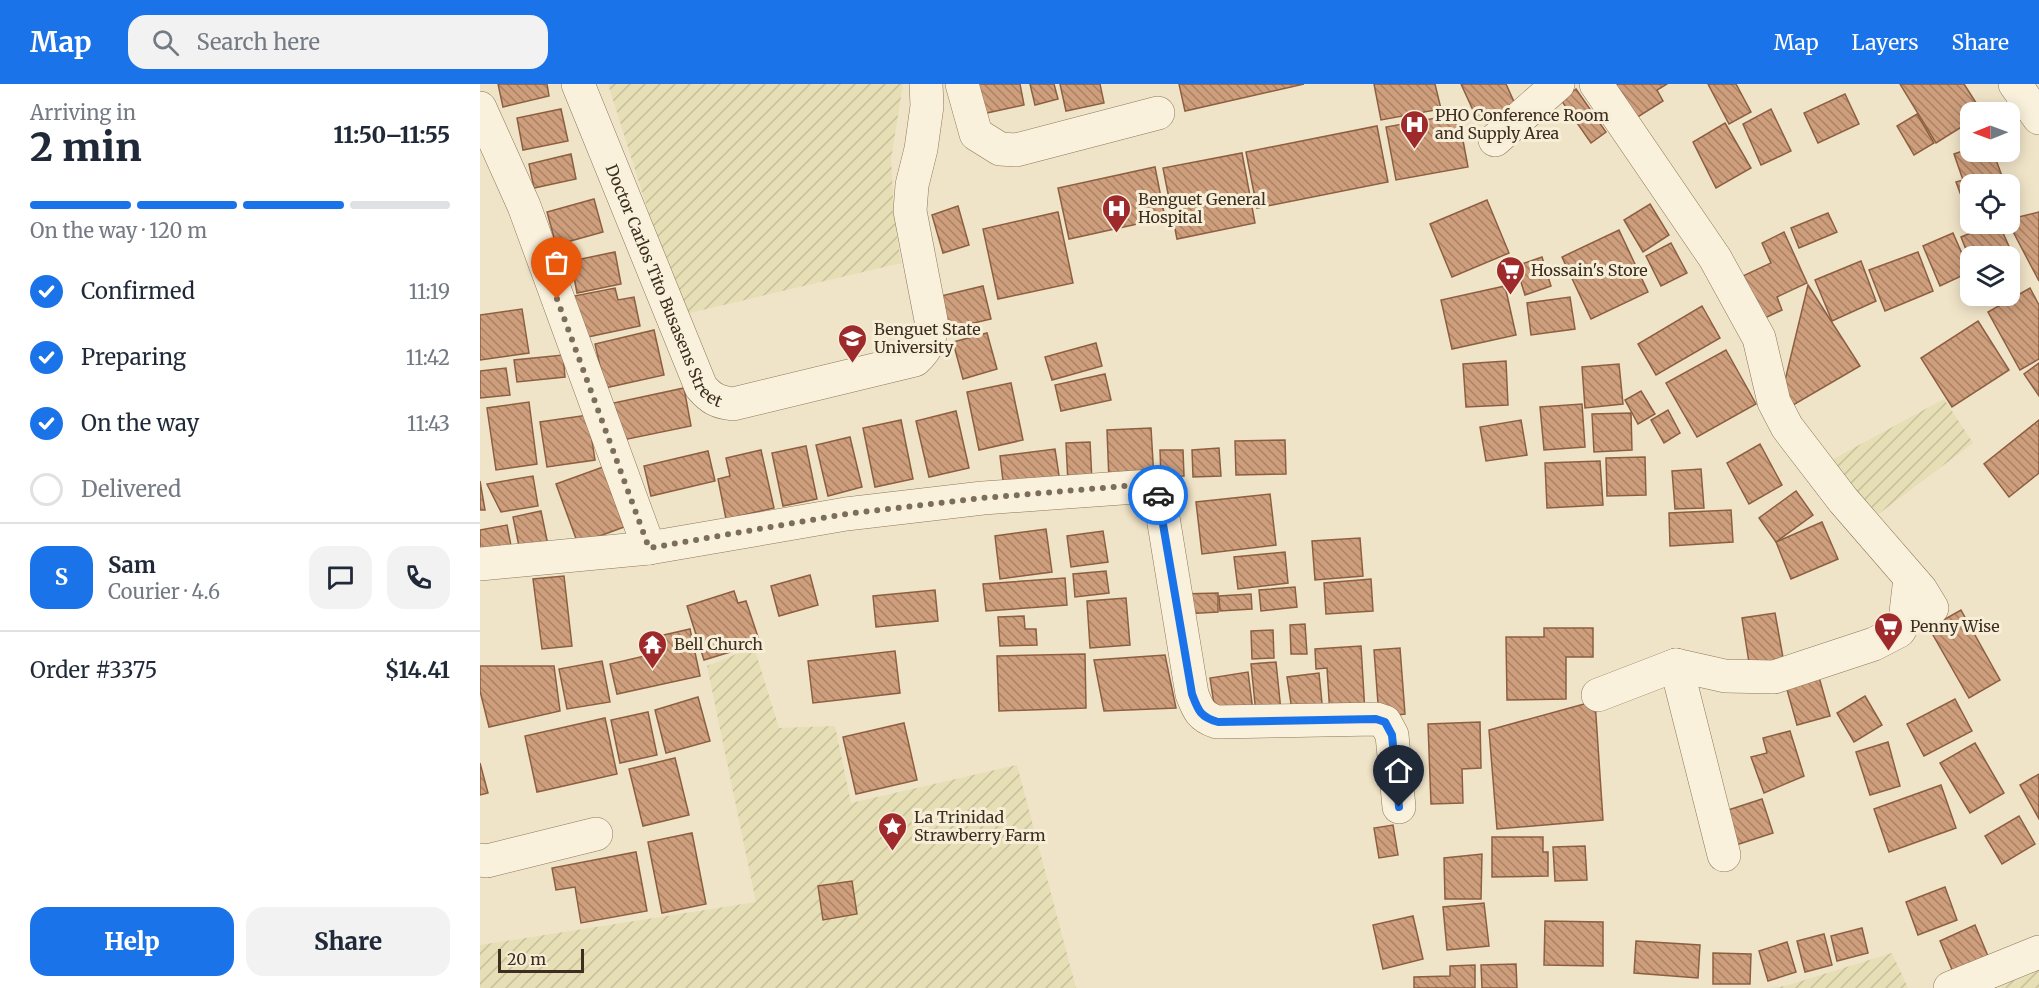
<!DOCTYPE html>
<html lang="en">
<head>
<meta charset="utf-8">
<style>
  :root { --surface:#fff; --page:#f2f2f3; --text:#1f2937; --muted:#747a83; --line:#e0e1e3; --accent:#1a73e8 }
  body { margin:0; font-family:Merriweather,serif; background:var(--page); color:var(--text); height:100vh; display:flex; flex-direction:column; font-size:22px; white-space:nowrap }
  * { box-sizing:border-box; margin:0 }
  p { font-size:20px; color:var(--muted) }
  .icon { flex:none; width:33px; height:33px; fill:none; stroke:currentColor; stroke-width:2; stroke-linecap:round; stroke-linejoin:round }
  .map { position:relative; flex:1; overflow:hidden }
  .drawer { display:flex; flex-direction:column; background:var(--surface); width:480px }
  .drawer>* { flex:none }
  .needle { width:39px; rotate:269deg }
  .fabs { position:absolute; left:1480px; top:18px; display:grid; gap:12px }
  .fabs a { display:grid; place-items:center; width:60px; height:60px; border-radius:12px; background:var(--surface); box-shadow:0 3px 15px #0003; font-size:30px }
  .scale { position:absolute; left:18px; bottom:15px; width:86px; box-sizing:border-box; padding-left:6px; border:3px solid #3d2e20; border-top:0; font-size:16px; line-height:21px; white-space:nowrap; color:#3d2e20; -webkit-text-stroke:4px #f7eed8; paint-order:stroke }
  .pin { position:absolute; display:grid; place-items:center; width:51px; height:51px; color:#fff; margin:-62px -26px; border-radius:50% 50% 50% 0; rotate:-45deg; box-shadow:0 0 6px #0007 }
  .pin .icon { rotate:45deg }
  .courier { position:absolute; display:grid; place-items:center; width:60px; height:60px; margin:-30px; border:4px solid #1a73e8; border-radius:50%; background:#fff; color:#222; box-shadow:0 2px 8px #0007 }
  .headline em { font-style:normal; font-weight:800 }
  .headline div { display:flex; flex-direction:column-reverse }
  .headline { display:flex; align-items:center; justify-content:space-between; height:102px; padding:0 30px }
  h1 { font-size:39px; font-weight:800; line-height:45px }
  .bar { display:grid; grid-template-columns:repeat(4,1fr); gap:9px 6px; align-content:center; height:72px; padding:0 30px }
  .bar i { height:8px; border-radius:4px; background:var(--line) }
  .bar .selected { background:var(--accent) }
  .bar p { grid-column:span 4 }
  .line { display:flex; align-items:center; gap:15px; padding:0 30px; border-top:2px solid var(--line) }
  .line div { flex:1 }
  .round { display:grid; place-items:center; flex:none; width:63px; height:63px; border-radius:18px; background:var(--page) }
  ol { padding:0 30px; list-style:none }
  li { display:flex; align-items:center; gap:18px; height:66px }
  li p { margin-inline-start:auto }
  li .icon { padding:6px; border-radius:50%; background:var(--accent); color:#fff; stroke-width:4 }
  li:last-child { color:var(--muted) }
  li i { width:33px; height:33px; border:3px solid var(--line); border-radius:50% }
  .primary-button { display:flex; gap:12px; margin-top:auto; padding:12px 30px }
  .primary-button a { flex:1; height:69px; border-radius:18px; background:var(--accent); color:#fff; font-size:24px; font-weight:800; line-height:69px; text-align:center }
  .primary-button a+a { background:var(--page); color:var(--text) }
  header { display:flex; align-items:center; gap:36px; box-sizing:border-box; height:84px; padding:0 30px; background:var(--accent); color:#fff }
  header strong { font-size:28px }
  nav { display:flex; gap:33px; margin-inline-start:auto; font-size:21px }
  .search { width:420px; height:54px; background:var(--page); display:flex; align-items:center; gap:15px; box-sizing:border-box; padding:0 21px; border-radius:18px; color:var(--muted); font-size:22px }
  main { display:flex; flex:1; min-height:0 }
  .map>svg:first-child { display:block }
</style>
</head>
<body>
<header>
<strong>Map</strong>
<div class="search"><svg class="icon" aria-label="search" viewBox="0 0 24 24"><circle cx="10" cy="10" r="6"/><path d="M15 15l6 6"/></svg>Search here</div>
<nav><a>Map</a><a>Layers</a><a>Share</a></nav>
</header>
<main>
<section class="drawer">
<div class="headline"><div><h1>2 min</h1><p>Arriving in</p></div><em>11:50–11:55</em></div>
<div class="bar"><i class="selected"></i><i class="selected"></i><i class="selected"></i><i></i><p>On the way · 120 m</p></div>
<ol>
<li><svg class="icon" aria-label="check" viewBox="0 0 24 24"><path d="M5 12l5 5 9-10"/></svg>Confirmed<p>11:19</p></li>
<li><svg class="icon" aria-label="check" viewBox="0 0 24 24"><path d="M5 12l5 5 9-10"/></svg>Preparing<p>11:42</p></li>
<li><svg class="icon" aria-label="check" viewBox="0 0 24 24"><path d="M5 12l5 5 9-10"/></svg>On the way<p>11:43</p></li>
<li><i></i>Delivered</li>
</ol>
<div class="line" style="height:108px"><b class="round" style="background:var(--accent);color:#fff">S</b><div><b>Sam</b><p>Courier · 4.6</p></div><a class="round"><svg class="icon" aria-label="chat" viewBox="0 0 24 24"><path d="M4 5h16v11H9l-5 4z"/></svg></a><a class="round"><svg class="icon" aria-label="phone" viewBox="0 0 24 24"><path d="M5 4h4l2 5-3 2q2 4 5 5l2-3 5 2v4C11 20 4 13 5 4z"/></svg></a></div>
<div class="line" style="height:78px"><div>Order #3375</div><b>$14.41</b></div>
<div class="primary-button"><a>Help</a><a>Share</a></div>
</section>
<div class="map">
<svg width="1559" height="904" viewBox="0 0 1559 904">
  <defs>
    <pattern id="farmland-furrows" width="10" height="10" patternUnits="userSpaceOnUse" patternTransform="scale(1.5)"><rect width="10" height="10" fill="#e6deb5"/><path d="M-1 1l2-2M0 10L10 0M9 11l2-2" fill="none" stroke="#c6bf9b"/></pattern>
    <pattern id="building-back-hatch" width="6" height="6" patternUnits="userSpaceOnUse" patternTransform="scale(1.5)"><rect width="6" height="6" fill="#cf9f7d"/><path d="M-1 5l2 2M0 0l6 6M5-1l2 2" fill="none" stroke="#a98266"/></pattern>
  </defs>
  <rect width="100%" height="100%" fill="#f0e4c8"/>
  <!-- farmland -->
  <g fill="url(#farmland-furrows)">
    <path d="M128,0H423L411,75L414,131L421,179L201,231Z"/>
    <path d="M1464,315L1493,359L1389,437L1346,379Z"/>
    <path d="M274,563L299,644L355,642L371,719L537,681L596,904H0V861L276,818L227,582Z"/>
    <path d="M1412,869L1428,904H1289L1305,902Z"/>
    <path d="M1559,875V904H1484Z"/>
  </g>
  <!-- building -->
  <g fill="url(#building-back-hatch)" stroke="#8d5f41" stroke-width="1.5">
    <path d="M18,0H67L69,12L23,23Z"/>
    <path d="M496,0H540L544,21L502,30Z"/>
    <path d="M550,0H574L578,15L555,21Z"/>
    <path d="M580,0H620L624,19L586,27Z"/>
    <path d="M699,0H824L705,27Z"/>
    <path d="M894,0H955L961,25L901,36Z"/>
    <path d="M981,0H1026L1035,20L998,37Z"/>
    <path d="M1133,0H1187L1177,6L1183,17L1153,36Z"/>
    <path d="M1228,0H1256L1271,28L1249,40Z"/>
    <path d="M1420,0H1484L1502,28H1491V37L1456,59Z"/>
    <path d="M1096,5L1126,48L1111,59L1081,16Z"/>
    <path d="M1365,10L1379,40L1338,59L1324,29Z"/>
    <path d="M81,25L88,57L43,66L37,34Z"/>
    <path d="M1291,25L1311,67L1281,81L1263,40Z"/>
    <path d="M978,30L988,83L916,96L906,43Z"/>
    <path d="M1437,30L1454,59L1434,71L1417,42Z"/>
    <path d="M1245,39L1271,84L1236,104L1213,58Z"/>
    <path d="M897,42L908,98L777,124L766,68Z"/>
    <path d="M1491,64V68H1513L1525,100H1491V120L1485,122L1476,98L1483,96L1474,70Z"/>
    <path d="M762,69L775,139L697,155L683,84Z"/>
    <path d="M91,70L96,95L54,104L49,80Z"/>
    <path d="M675,83L685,134L589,155L578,104Z"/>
    <path d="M114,115L123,148L76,161L67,128Z"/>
    <path d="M1007,116L1029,169L972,193L950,140Z"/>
    <path d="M1170,120L1189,151L1163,168L1144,136Z"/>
    <path d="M478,122L489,161L463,169L452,131Z"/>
    <path d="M578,128L593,199L518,215L503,145Z"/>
    <path d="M1559,128V197L1529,140L1530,135Z"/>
    <path d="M1348,129L1357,148L1319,164L1311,144Z"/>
    <path d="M1513,140H1519L1532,169L1524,172H1491V178L1481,153Z"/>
    <path d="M1139,146L1168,208L1111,235L1082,173Z"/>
    <path d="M1304,148L1327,199L1297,213L1302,226L1272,240L1252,197L1291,179L1282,159Z"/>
    <path d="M1473,149L1490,188L1460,202L1443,162Z"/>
    <path d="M1191,159L1207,189L1181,202L1166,172Z"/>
    <path d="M135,168L141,200L97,209L91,177Z"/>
    <path d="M1438,168L1453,207L1405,227L1389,186Z"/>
    <path d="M1062,173L1071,202L1045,211L1036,182Z"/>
    <path d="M1381,177L1396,217L1352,237L1335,196Z"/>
    <path d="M1328,201L1380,282L1308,324L1301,313Z"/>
    <path d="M503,202L511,235L468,245L461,212Z"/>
    <path d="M1025,202L1036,251L972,265L961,216Z"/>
    <path d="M135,204L138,216L154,213L160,242L98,255L89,213Z"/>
    <path d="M1550,204L1559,221V275L1540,286L1508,228Z"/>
    <path d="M1090,213L1095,245L1051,251L1047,219Z"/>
    <path d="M1222,222L1240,254L1176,291L1158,260Z"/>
    <path d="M42,225L49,269L0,276V231Z"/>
    <path d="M1498,237L1529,286L1472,323L1441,274Z"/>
    <path d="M174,246L184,291L125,304L115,260Z"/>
    <path d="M507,249L517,285L483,295L473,258Z"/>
    <path d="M616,259L622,282L572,296L565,273Z"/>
    <path d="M1246,266L1276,320L1217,353L1186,299Z"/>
    <path d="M83,271L85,293L37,298L34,276Z"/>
    <path d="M1026,277L1028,321L986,323L983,280Z"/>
    <path d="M1559,279V312L1544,290Z"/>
    <path d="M1139,280L1143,320L1105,324L1102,283Z"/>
    <path d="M26,284L30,311L0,314V287Z"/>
    <path d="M625,290L631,316L581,327L575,301Z"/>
    <path d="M531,299L543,356L499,366L487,308Z"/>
    <path d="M204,304L211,342L143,356L129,320Z"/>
    <path d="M1161,307L1175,330L1158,340L1145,316Z"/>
    <path d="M49,318L57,380L16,386L7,324Z"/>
    <path d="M1102,320L1105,363L1064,366L1060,323Z"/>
    <path d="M1188,326L1200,349L1184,359L1171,336Z"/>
    <path d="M476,327L489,384L449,393L436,337Z"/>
    <path d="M1151,329L1152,366L1114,368L1112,330Z"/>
    <path d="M108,331L115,376L67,383L60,338Z"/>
    <path d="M421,336L433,395L395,403L383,344Z"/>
    <path d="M1041,336L1047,371L1006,377L1000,343Z"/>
    <path d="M1559,336V389L1529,413L1504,380Z"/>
    <path d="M671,344L674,395L629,397L627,346Z"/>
    <path d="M370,353L382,403L348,412L336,361Z"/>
    <path d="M805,356L806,390L756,391L755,357Z"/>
    <path d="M610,358L612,397L588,399L586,359Z"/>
    <path d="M1280,360L1302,401L1269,420L1247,379Z"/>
    <path d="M326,362L337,415L303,422L292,369Z"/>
    <path d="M739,364L741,392L713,393L712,366Z"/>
    <path d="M575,365L580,398L524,405L520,372Z"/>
    <path d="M281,366L294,424L246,435L238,395L250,392L246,374Z"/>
    <path d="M680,366H703L704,392L681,393Z"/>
    <path d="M228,367L235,397L171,412L164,382Z"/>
    <path d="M1165,373L1166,411L1127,412L1126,374Z"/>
    <path d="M1120,377L1123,421L1067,424L1065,379Z"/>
    <path d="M123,383L144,443L98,460L76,400Z"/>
    <path d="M1221,385L1224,424L1195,425L1192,387Z"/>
    <path d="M53,392L58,422L21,428L7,400Z"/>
    <path d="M0,397L5,426H0Z"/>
    <path d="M1316,407L1333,431L1296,458L1279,434Z"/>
    <path d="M790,410L796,461L722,470L716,418Z"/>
    <path d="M1251,426L1253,458L1190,462L1189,429Z"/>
    <path d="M61,427L69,466L41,472L33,433Z"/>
    <path d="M1342,438L1358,475L1311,495L1296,458Z"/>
    <path d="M27,441L33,472L0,468V446Z"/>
    <path d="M566,445L572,488L520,495L515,452Z"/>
    <path d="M623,447L628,478L591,483L587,452Z"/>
    <path d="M880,454L883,492L835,496L832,457Z"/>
    <path d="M805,468L808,499L758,505L754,473Z"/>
    <path d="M626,487L629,509L595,513L593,490Z"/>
    <path d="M330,491L338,521L299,532L291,502Z"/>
    <path d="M84,492L92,562L62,565L53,495Z"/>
    <path d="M585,494L587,521L506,527L503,500Z"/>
    <path d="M891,495L893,527L846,530L844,499Z"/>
    <path d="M815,503L817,523L781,527L779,506Z"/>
    <path d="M455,506L458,537L396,543L393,512Z"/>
    <path d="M254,507L258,519L266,517L280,559L224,576L207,522Z"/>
    <path d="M738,509V528L703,530L701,510Z"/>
    <path d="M771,510L772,525L740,527L739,512Z"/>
    <path d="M646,514L650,561L610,564L607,517Z"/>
    <path d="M1481,526L1520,596L1489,614L1449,544Z"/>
    <path d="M1295,529L1304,579L1270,585L1262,534Z"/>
    <path d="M544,532L545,545H556L557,561L520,562L518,533Z"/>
    <path d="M825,540L827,570H811L810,541Z"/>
    <path d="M1064,544H1113V573H1086V615L1027,616L1026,553H1064Z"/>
    <path d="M210,545L220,592L137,610L130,580L169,571L166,555Z"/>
    <path d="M793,546L794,574L772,575L771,547Z"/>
    <path d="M881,562L885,629L850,631L847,584L836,585L835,565Z"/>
    <path d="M920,564L925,630L899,633L894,566Z"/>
    <path d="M415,567L420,609L333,619L328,577Z"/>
    <path d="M605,570L606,624L519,627L517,572Z"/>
    <path d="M685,571L696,624L624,627L614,576Z"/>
    <path d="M122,577L130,618L87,625L79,585Z"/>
    <path d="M796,578L801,627L776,630L771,580Z"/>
    <path d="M0,582H74L80,627L9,643L0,607Z"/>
    <path d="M1337,586L1350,632L1317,641L1304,595Z"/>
    <path d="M768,588L773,627L736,633L730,594Z"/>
    <path d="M839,589L843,629L813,633L807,593Z"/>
    <path d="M1385,612L1402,641L1374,658L1357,629Z"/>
    <path d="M218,613L230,657L186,669L175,626Z"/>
    <path d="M1475,615L1492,647L1444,672L1427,640Z"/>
    <path d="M1115,617L1123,736L1017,745L1009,646Z"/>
    <path d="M168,628L177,671L140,679L131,636Z"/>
    <path d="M125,634L137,690L57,708L45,652Z"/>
    <path d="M1000,638L1001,684L982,685L983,719L951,720L948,640Z"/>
    <path d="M424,639L437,696L376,710L363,653Z"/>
    <path d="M1310,647L1324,692L1284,709L1271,673L1287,669L1283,654Z"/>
    <path d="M1408,658L1420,702L1390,711L1376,668Z"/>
    <path d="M1495,659L1524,709L1490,729L1460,679Z"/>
    <path d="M195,674L209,731L163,742L149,685Z"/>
    <path d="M0,679L8,709L0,711Z"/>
    <path d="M1559,690V735L1540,701Z"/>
    <path d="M1461,701L1476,744L1409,768L1394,725Z"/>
    <path d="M1282,715L1293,749L1253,762L1242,728Z"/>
    <path d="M1539,732L1555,760L1522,780L1505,752Z"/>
    <path d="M913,741L918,771L899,774L894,744Z"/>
    <path d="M212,749L226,820L182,829L168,758Z"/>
    <path d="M1012,753H1063V768H1068V792L1012,793Z"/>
    <path d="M1105,762L1107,796L1075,797L1073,763Z"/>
    <path d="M156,768L167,827L101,839L95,803L76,806L72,784Z"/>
    <path d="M1002,770L1001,815H965L964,774Z"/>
    <path d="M372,797L377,830L343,836L338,802Z"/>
    <path d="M1465,803L1477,836L1438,851L1426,818Z"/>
    <path d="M1004,819L1009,862L967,866L963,823Z"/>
    <path d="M933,832L943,875L903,885L893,841Z"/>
    <path d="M1065,837L1123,838V882L1064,881Z"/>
    <path d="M1495,841L1508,872L1473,888L1460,857Z"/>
    <path d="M1382,844L1388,869L1357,877L1351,852Z"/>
    <path d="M1344,850L1352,881L1325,888L1317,857Z"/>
    <path d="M1156,857L1220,861L1218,894L1154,889Z"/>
    <path d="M1307,858L1316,888L1288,897L1279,867Z"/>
    <path d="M1233,869L1271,870L1270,900H1233Z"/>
    <path d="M1036,880L1037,904H1002L1001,881Z"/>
    <path d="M995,881V904H934V893L970,892V882Z"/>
  </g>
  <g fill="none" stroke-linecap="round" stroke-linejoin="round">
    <defs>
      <g id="minor">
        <path id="s1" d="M98,0L221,303C231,315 238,318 253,320L435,276C449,263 451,255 451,236L430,127L432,101L441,65L447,22L446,0"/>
        <path d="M482,0L496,50L520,65L536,66L678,29"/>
        <path d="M1116,0L1235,174L1279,254L1294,318L1307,343L1363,416L1441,506L1452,524"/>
        <path d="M1535,0L1559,34"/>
        <path d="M0,24L44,122L169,464"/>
        <path d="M1015,56L1078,0"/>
        <path d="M0,480L169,464L366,430L503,414L670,402L676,406L680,415L712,610C718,626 721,633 737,638L896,635L905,638L912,651L919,723"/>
        <path d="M1196,581L1244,771"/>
        <path d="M1118,611L1196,581L1245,592L1294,593L1394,560L1419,547L1425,537L1430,494"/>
        <path d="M0,776L7,777L116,750"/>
        <path d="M1470,904L1559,868"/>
      </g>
    </defs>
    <!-- minor casing -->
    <use href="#minor" stroke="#8d765c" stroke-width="34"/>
    <!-- minor -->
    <use href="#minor" stroke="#faf1dc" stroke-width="33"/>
  </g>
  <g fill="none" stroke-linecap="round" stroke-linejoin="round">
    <!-- done -->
    <path stroke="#7c6e5b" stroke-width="6" stroke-dasharray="0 10.8" d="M77,215L169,464L366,430L503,414L657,401L670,402L678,411"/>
    <!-- route -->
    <path stroke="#1a73e8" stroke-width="8" d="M678,411L712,610C718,626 720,633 738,638L896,635L905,638L912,651L919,723"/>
  </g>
  <!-- icons -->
  <defs>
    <symbol id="hospital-pin" viewBox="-11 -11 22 30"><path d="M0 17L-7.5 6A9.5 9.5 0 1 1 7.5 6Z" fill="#9e2a2b" stroke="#f7eed8"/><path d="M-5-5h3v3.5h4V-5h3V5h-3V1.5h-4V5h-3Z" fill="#fff"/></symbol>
    <symbol id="supermarket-pin" viewBox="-11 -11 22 30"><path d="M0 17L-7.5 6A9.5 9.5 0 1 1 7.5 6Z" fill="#9e2a2b" stroke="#f7eed8"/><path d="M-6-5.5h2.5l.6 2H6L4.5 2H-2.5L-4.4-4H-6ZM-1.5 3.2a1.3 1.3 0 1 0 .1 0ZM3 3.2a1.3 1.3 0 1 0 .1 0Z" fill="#fff"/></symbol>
    <symbol id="university-pin" viewBox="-11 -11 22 30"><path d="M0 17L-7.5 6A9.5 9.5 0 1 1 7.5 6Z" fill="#9e2a2b" stroke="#f7eed8"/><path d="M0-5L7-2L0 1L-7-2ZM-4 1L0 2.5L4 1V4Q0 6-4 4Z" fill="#fff"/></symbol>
    <symbol id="temple-pin" viewBox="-11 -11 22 30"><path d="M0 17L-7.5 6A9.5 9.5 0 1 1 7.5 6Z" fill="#9e2a2b" stroke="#f7eed8"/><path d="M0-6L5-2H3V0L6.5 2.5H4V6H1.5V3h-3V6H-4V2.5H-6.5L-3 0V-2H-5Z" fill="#fff"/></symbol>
    <symbol id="sight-pin" viewBox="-11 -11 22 30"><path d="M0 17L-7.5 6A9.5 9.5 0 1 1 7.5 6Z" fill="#9e2a2b" stroke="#f7eed8"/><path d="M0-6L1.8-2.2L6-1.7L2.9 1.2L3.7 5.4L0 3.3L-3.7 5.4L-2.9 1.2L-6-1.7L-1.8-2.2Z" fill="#fff"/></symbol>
  </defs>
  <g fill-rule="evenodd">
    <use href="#hospital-pin" x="918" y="24" width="33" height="45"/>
    <use href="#hospital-pin" x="620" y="108" width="33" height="45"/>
    <use href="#supermarket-pin" x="1014" y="170" width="33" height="45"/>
    <use href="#university-pin" x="356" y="238" width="33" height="45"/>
    <use href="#supermarket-pin" x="1392" y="526" width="33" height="45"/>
    <use href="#temple-pin" x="156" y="544" width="33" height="45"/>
    <use href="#sight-pin" x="396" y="726" width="33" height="45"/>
  </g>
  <g text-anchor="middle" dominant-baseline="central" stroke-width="6" stroke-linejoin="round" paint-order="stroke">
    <!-- poi labels -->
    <g font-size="16" fill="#3d2e20" stroke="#f7eed8" text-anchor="start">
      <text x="955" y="31">PHO Conference Room<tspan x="955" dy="18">and Supply Area</tspan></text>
      <text x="658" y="115">Benguet General<tspan x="658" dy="18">Hospital</tspan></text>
      <text x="1051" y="186">Hossain's Store</text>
      <text x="394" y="245">Benguet State<tspan x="394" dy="18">University</tspan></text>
      <text x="1430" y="542">Penny Wise</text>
      <text x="194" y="560">Bell Church</text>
      <text x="434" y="733">La Trinidad<tspan x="434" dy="18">Strawberry Farm</tspan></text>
    </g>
    <!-- street labels -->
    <g font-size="16" fill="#3d2e20" stroke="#f7eed8">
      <text stroke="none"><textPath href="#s1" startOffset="220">Doctor Carlos Tito Busasens Street</textPath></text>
    </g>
  </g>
</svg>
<div class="fabs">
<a><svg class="needle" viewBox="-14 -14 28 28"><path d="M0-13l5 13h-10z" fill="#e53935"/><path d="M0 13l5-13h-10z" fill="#747a83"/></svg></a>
<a><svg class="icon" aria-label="locate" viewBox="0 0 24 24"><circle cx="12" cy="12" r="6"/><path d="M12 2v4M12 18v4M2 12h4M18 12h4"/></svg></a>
<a><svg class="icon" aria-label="layers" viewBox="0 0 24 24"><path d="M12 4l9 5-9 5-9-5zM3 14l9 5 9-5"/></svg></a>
</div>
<div class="scale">20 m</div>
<div class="pin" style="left:77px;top:215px;background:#ea580c"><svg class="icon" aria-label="bag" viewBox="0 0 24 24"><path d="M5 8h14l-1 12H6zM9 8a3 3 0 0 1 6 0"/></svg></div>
<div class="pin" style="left:919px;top:723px;background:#1f2937"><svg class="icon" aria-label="home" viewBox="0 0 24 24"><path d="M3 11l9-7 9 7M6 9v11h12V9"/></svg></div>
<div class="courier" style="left:678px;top:411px"><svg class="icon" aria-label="car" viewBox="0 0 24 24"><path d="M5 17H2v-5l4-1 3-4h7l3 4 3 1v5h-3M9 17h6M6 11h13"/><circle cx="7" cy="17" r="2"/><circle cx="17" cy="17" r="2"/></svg></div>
</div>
</main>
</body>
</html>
